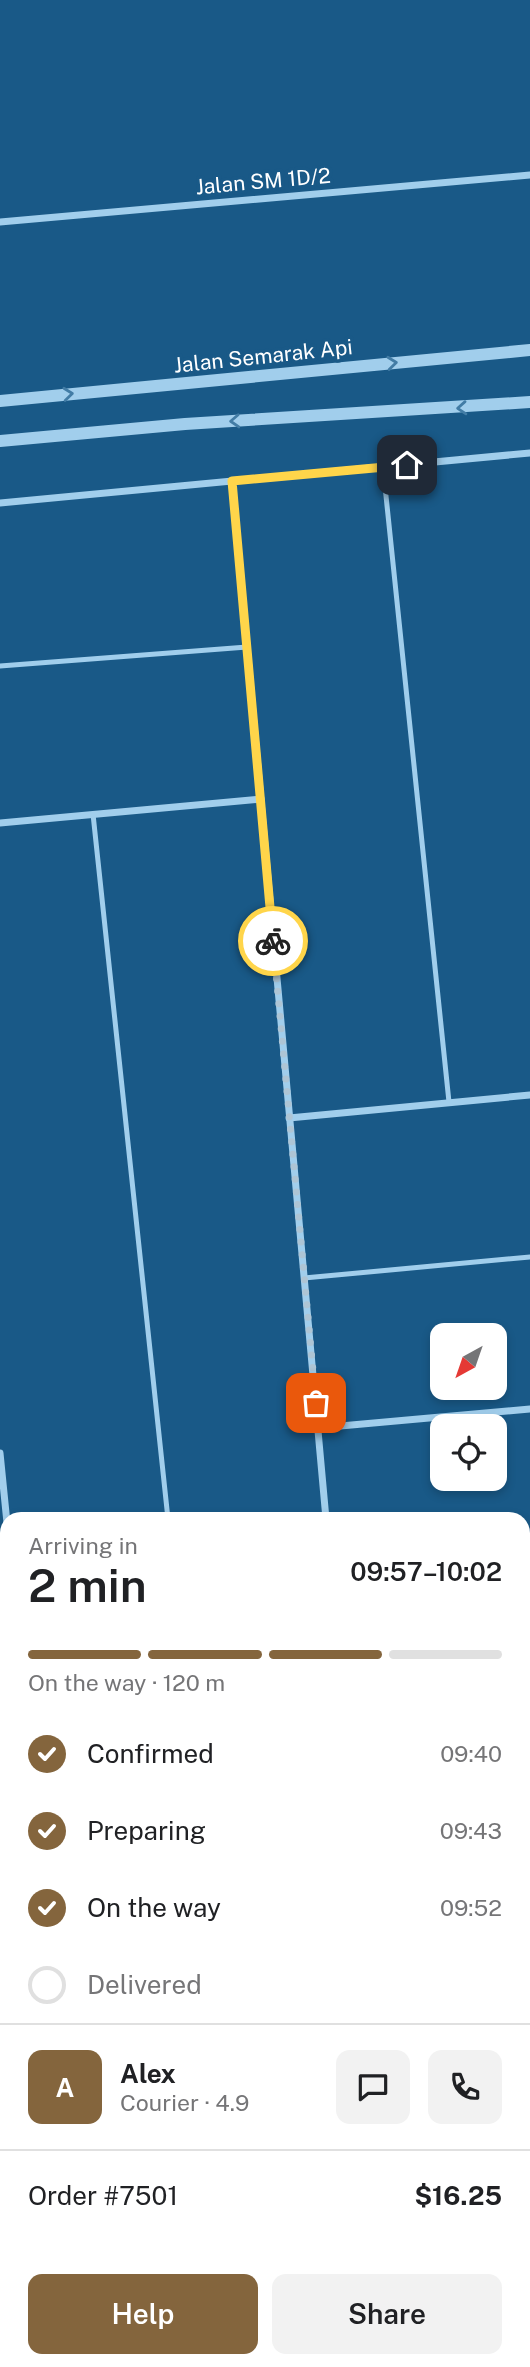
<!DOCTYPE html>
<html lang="en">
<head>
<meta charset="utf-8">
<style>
  :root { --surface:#fff; --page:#f2f2f2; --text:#202124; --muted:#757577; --line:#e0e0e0; --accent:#84653d }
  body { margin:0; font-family:"Public Sans",sans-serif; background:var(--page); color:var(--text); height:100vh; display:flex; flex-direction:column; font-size:26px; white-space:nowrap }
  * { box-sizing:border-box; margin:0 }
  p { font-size:23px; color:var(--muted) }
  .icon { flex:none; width:38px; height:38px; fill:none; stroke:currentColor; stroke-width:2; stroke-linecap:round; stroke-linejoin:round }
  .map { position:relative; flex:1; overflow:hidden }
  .sheet { position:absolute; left:0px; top:1512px; width:530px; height:856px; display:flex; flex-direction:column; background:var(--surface); border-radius:21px 21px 0 0; box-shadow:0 4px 10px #0003 }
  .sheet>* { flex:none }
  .needle { width:46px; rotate:220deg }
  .buttons { position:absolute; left:430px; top:1323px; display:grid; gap:14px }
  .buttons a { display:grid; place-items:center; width:77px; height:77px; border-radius:14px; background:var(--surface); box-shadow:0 4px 10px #0003; font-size:35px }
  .pin { position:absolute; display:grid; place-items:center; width:60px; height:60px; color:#fff; margin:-30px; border-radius:14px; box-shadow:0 4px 10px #0006 }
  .courier { position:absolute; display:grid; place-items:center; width:70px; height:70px; margin:-35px; border:5px solid #ffd54a; border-radius:50%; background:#fff; color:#222; box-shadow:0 2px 9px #0007 }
  .overview em { font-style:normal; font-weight:600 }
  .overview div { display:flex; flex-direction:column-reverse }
  .overview { display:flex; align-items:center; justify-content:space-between; height:119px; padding:0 28px }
  h1 { font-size:46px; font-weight:600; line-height:52px }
  .bar { display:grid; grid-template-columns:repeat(4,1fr); gap:10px 7px; align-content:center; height:84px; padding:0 28px }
  .bar i { height:9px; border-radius:5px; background:var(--line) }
  .bar .on { background:var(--accent) }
  .bar p { grid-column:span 4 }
  .line { display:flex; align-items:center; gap:18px; padding:0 28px; border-top:2px solid var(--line) }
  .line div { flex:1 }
  .round { display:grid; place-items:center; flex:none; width:74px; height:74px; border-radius:14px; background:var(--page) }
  ol { padding:0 28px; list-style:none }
  li { display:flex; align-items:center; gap:21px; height:77px }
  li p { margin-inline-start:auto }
  li .icon { padding:7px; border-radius:50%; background:var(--accent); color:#fff; stroke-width:4 }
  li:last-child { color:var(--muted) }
  li i { width:38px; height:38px; border:4px solid var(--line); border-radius:50% }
  .action { display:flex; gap:14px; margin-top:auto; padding:14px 28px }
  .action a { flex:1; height:80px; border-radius:14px; background:var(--accent); color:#fff; font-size:28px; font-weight:600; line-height:80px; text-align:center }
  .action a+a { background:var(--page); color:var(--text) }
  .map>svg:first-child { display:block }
</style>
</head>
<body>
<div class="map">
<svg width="530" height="2367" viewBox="0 0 530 2367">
  <rect width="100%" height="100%" fill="#195987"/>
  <!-- building -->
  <g fill="#4686b2" stroke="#c6e5f9" stroke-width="2">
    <path d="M0,2045H7V2268L0,2270Z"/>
    <path d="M48,2361H325L308,2367H50Z"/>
    <path d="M412,2361H518L520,2367H395Z"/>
  </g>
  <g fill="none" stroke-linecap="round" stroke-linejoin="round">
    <!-- service -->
    <g stroke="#a1ceec" stroke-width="5">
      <path d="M383,467L449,1102"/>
      <path d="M0,666L247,647"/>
      <path d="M93,814L168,1519"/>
      <path d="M304,1278L530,1257"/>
      <path d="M523,1569L530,1568"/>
      <path d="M0,1629H7"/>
      <path d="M523,2305L530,2302"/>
      <path d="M25,2361L27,2367"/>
      <path d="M356,2367L373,2361"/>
    </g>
    <!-- minor -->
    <g stroke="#a1ceec" stroke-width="7">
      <path d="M0,222L530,175"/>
      <path d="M232,481L326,1519"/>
      <path d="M0,503L530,453"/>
      <path d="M0,823L261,799"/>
      <path d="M289,1118L530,1095"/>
      <path d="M318,1428L530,1409"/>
      <path d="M0,1453L7,1523"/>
      <path d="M523,1739H530"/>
      <path d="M0,1787L7,1786"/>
      <path d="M528,1939L530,1965"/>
      <path d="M0,1979H7"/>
      <path d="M0,2313L7,2310"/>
    </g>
    <!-- tertiary -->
    <g stroke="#a1ceec" stroke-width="12">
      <path d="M0,401L530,350"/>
      <path d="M0,441L185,424L530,402"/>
      <path d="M523,1829L530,1828"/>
      <path d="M0,1875L7,1874"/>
    </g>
  </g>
  <!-- one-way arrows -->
  <defs><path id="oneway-chevron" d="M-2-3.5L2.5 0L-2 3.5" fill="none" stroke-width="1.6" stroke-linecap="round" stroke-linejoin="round" transform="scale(1.75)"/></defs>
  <g stroke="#427ca5">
    <use href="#oneway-chevron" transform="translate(392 363) rotate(-6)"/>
    <use href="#oneway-chevron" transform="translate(68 394) rotate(-6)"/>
    <use href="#oneway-chevron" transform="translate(462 408) rotate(176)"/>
    <use href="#oneway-chevron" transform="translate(235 421) rotate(177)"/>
  </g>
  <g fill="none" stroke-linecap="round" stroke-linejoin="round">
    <!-- done -->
    <path stroke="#aec5d5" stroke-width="7" stroke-dasharray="0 12.6" d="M273,941L316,1403"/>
    <!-- route -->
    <path stroke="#ffd54a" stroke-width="9" d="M273,941L232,481L407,465"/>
  </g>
  <g text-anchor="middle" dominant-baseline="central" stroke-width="7" stroke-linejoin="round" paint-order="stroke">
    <!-- street labels -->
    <g font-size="21" fill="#fff" stroke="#195987">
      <text transform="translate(263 181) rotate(-5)">Jalan SM 1D/2</text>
      <text transform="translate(263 356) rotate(-6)">Jalan Semarak Api</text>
    </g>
  </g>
</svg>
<div class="buttons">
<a><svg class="needle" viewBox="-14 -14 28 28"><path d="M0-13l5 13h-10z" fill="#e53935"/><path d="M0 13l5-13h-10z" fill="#757577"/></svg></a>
<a><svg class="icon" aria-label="locate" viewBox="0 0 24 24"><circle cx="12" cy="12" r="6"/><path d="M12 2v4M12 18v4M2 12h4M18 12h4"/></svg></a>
</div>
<div class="pin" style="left:316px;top:1403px;background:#ea580c"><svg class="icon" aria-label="bag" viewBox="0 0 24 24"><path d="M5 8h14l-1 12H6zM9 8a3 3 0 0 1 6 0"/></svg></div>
<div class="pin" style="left:407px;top:465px;background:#1f2937"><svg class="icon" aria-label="home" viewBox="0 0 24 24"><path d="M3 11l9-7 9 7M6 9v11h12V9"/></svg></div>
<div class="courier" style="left:273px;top:941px"><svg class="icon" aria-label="bike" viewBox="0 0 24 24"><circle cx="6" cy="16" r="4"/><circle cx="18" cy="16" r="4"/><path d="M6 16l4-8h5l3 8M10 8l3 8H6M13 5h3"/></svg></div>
<section class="sheet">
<div class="overview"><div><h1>2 min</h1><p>Arriving in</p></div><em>09:57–10:02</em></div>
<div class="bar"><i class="on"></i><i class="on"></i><i class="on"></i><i></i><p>On the way · 120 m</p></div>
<ol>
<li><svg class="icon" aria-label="check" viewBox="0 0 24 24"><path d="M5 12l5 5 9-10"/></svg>Confirmed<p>09:40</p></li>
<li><svg class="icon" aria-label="check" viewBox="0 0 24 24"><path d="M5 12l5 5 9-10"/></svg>Preparing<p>09:43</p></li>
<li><svg class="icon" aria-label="check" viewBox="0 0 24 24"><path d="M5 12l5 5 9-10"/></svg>On the way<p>09:52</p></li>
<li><i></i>Delivered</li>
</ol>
<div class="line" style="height:126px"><b class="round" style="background:var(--accent);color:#fff">A</b><div><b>Alex</b><p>Courier · 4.9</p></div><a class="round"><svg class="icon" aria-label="chat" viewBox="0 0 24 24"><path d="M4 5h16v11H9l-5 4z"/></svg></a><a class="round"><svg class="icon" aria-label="phone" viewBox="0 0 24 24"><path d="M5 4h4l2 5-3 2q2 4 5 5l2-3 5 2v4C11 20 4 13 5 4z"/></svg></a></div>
<div class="line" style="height:91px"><div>Order #7501</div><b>$16.25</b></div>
<div class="action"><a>Help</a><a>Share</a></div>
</section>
</div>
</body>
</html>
